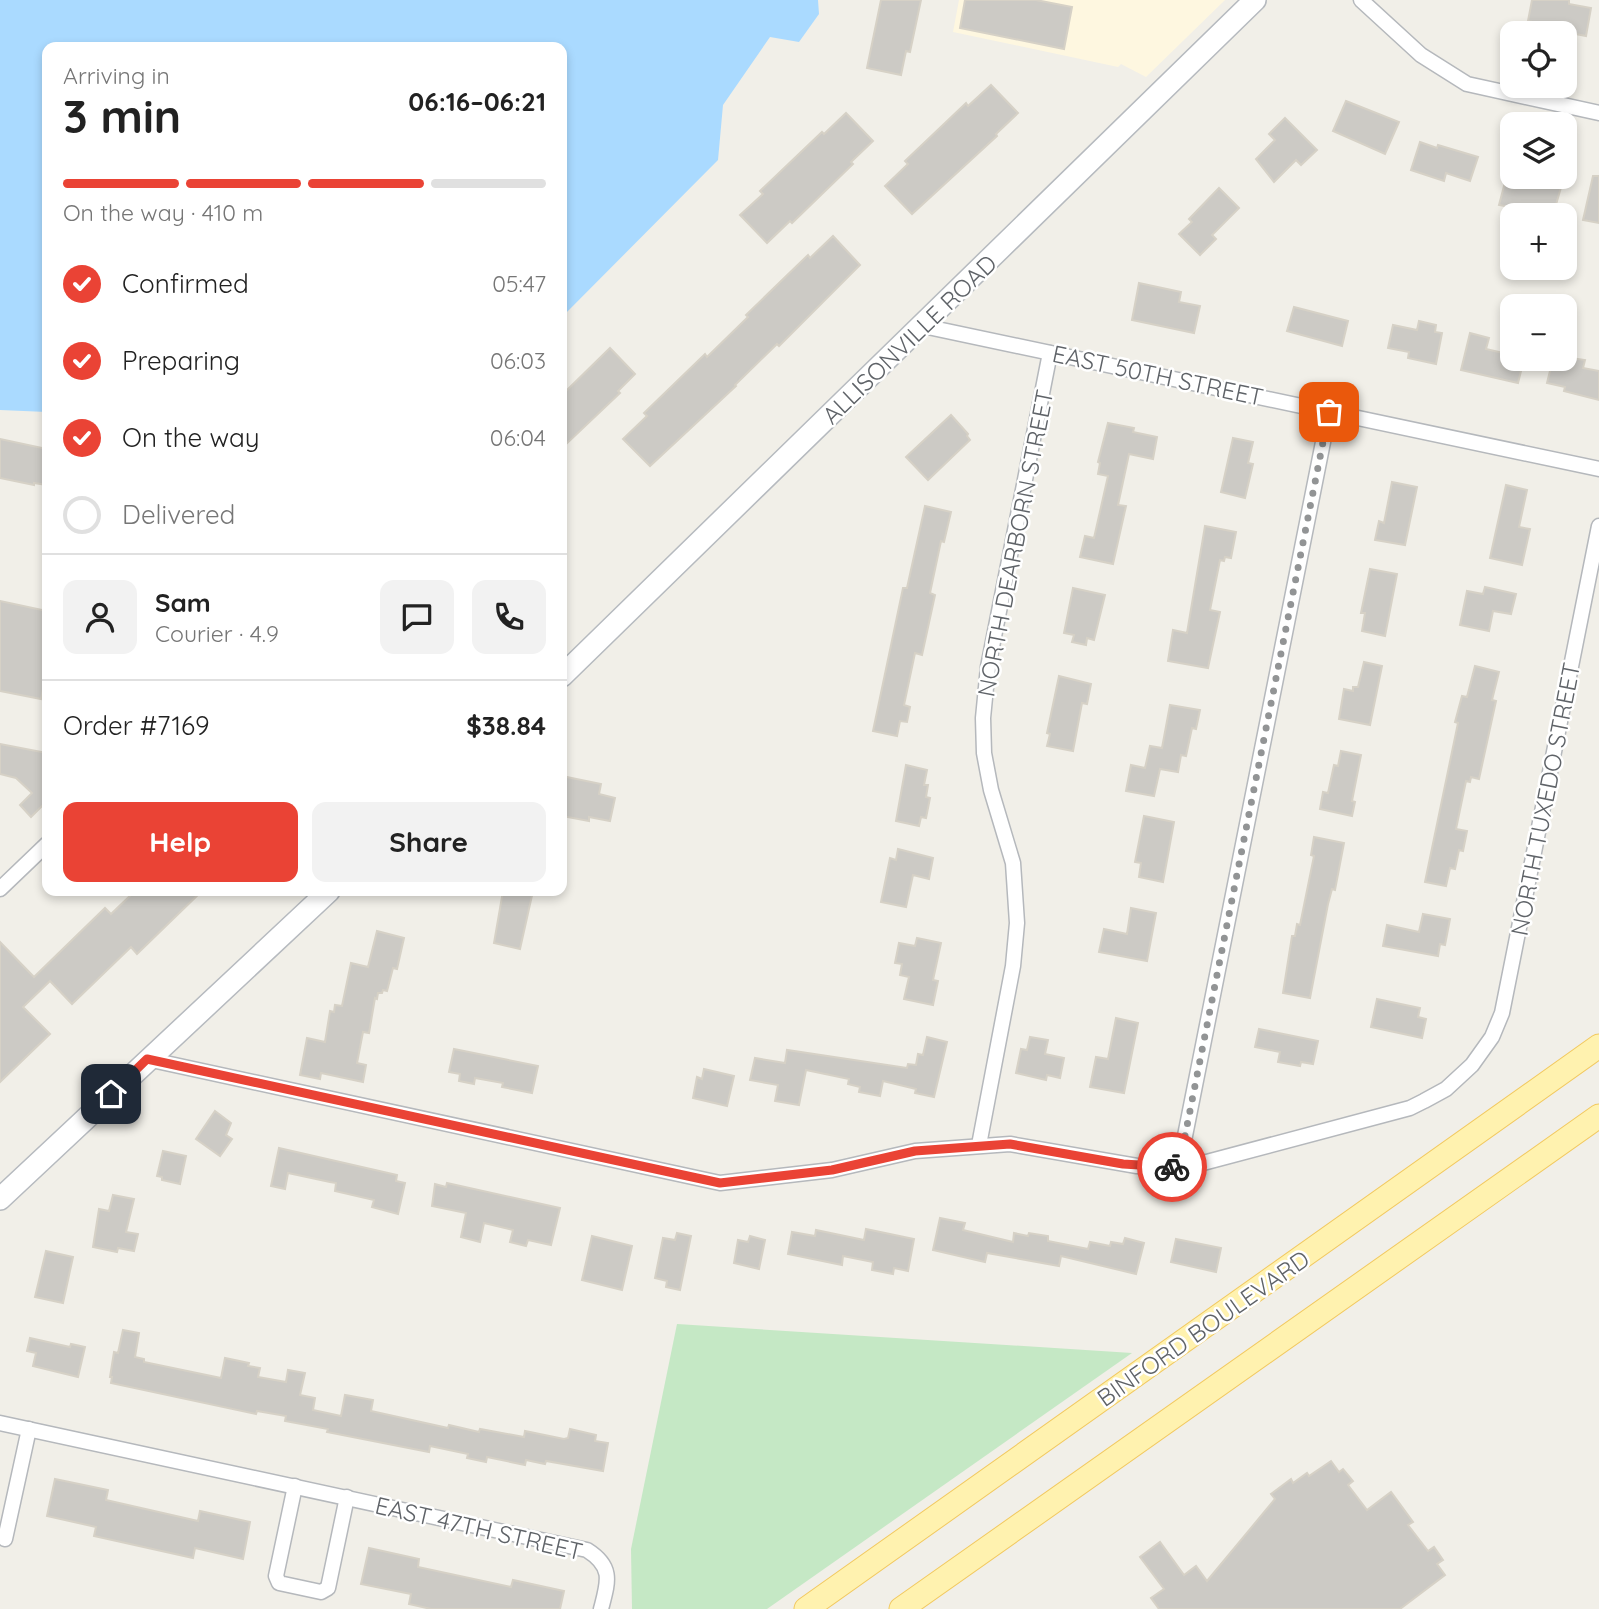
<!DOCTYPE html>
<html lang="en">
<head>
<meta charset="utf-8">
<style>
  :root { --surface:#fff; --page:#f2f2f2; --text:#222; --muted:#767676; --line:#e0e0e0; --accent:#ea4335 }
  body { margin:0; font-family:Quicksand,sans-serif; background:var(--page); color:var(--text); height:100vh; display:flex; flex-direction:column; font-size:26px; white-space:nowrap }
  * { box-sizing:border-box; margin:0 }
  p { font-size:23px; color:var(--muted) }
  .icon { flex:none; width:38px; height:38px; fill:none; stroke:currentColor; stroke-width:2; stroke-linecap:round; stroke-linejoin:round }
  .map { position:relative; flex:1; overflow:hidden }
  .details { position:absolute; left:42px; top:42px; width:525px; height:854px; display:flex; flex-direction:column; background:var(--surface); border-radius:14px; box-shadow:0 4px 10px #0003 }
  .details>* { flex:none }
  .buttons { position:absolute; left:1500px; top:21px; display:grid; gap:14px }
  .buttons a { display:grid; place-items:center; width:77px; height:77px; border-radius:14px; background:var(--surface); box-shadow:0 4px 10px #0003; font-size:35px }
  .pin { position:absolute; display:grid; place-items:center; width:60px; height:60px; color:#fff; margin:-30px; border-radius:14px; box-shadow:0 4px 10px #0006 }
  .courier { position:absolute; display:grid; place-items:center; width:70px; height:70px; margin:-35px; border:5px solid #ea4335; border-radius:50%; background:#fff; color:#222; box-shadow:0 2px 9px #0007 }
  .overview em { font-style:normal; font-weight:700 }
  .overview div { display:flex; flex-direction:column-reverse }
  .overview { display:flex; align-items:center; justify-content:space-between; height:119px; padding:0 21px }
  h1 { font-size:46px; font-weight:700; line-height:52px }
  .bar { display:grid; grid-template-columns:repeat(4,1fr); gap:10px 7px; align-content:center; height:84px; padding:0 21px }
  .bar i { height:9px; border-radius:5px; background:var(--line) }
  .bar .on { background:var(--accent) }
  .bar p { grid-column:span 4 }
  .line { display:flex; align-items:center; gap:18px; padding:0 21px; border-top:2px solid var(--line) }
  .line div { flex:1 }
  .round { display:grid; place-items:center; flex:none; width:74px; height:74px; border-radius:14px; background:var(--page) }
  ol { padding:0 21px; list-style:none }
  li { display:flex; align-items:center; gap:21px; height:77px }
  li p { margin-inline-start:auto }
  li .icon { padding:7px; border-radius:50%; background:var(--accent); color:#fff; stroke-width:4 }
  li:last-child { color:var(--muted) }
  li i { width:38px; height:38px; border:4px solid var(--line); border-radius:50% }
  .primary-button { display:flex; gap:14px; margin-top:auto; padding:14px 21px }
  .primary-button a { flex:1; height:80px; border-radius:14px; background:var(--accent); color:#fff; font-size:28px; font-weight:700; line-height:80px; text-align:center }
  .primary-button a+a { background:var(--page); color:var(--text) }
  .map>svg:first-child { display:block }
</style>
</head>
<body>
<div class="map">
<svg width="1599" height="1609" viewBox="0 0 1599 1609">
  <rect width="100%" height="100%" fill="#f1efe8"/>
  <!-- commercial -->
  <path fill="#fef7e0" d="M959,0H1225L1146,77L1121,64L1118,67L953,32Z"/>
  <!-- green -->
  <path fill="#c5e8c5" d="M677,1324L1132,1353L767,1609H632L631,1549Z"/>
  <!-- water -->
  <path fill="#aadaff" d="M0,0H818L819,14L799,42L770,37L723,105L718,160L562,317V47H47V412L0,410Z"/>
  <!-- building -->
  <g fill="#cccac5" stroke="#d6d1c6" stroke-width="2">
    <path d="M881,0H921L910,52L906,51L901,75L867,68Z"/>
    <path d="M965,0H1036L1072,7L1064,49L960,28Z"/>
    <path d="M1532,0H1569V4L1591,8L1586,36L1545,28L1546,25L1528,21Z"/>
    <path d="M991,85L1018,113L996,134L997,136L912,214L885,186L908,164L905,161L966,103L968,106Z"/>
    <path d="M1346,101L1399,122L1385,154L1333,131Z"/>
    <path d="M846,113L873,141L851,162L853,164L792,223L790,221L767,243L740,215L763,194L760,191L822,132L824,134Z"/>
    <path d="M1285,118L1317,150L1301,165L1296,160L1274,182L1256,159L1275,140L1269,134Z"/>
    <path d="M1420,142L1437,148L1438,145L1478,157L1470,181L1446,173L1444,181L1411,170Z"/>
    <path d="M1593,176H1599V223L1583,220Z"/>
    <path d="M1542,177H1564L1553,215L1499,205L1505,182L1539,187Z"/>
    <path d="M1219,188L1239,208L1212,235L1216,239L1200,255L1179,234L1192,222L1189,219Z"/>
    <path d="M833,236L860,265L779,346L777,344L735,385L736,386L650,466L623,439L647,416L644,413L705,354L707,357L748,317L746,315L808,255L810,258Z"/>
    <path d="M1139,283L1181,292L1179,302L1200,306L1194,333L1132,320Z"/>
    <path d="M1294,307L1348,321L1342,346L1287,331Z"/>
    <path d="M1419,321L1436,325L1435,332L1442,333L1436,364L1408,358L1409,352L1388,348L1393,325L1417,330Z"/>
    <path d="M1470,333L1489,338L1486,349L1512,355V359H1524L1518,383L1461,370Z"/>
    <path d="M610,348L635,374L618,391L620,393L562,448V395Z"/>
    <path d="M1564,357L1585,360L1583,368L1599,371V400L1564,391L1565,387L1547,383L1553,359H1564Z"/>
    <path d="M951,415L968,434L967,436L970,440L928,480L906,457Z"/>
    <path d="M1108,423L1134,428L1133,432L1157,437L1153,459L1129,454L1118,505L1126,506L1113,564L1080,557L1085,536L1094,538L1108,476L1098,474L1100,463L1098,462Z"/>
    <path d="M1233,438L1253,442L1248,463L1253,464L1245,498L1221,492Z"/>
    <path d="M0,439L47,449V485L34,483V485L0,478Z"/>
    <path d="M1392,482L1417,487L1405,545L1375,540L1379,521L1384,523Z"/>
    <path d="M1506,485L1527,490L1519,527L1530,529L1522,565L1490,558Z"/>
    <path d="M925,506L951,512L944,542L941,541L930,593L935,595L922,655L915,653L904,705L910,707L907,722L900,721L897,736L873,731L903,588H907Z"/>
    <path d="M1205,526L1236,532L1231,558L1225,557L1224,561L1220,560L1210,610L1220,612L1208,668L1168,661L1173,630L1187,633Z"/>
    <path d="M1370,569L1397,574L1385,636L1362,631L1365,613H1361Z"/>
    <path d="M1485,587L1516,594L1511,614L1493,611L1489,631L1460,625L1467,591L1483,594Z"/>
    <path d="M1073,588L1105,595L1094,640L1087,638L1086,645L1072,642L1074,635L1064,633Z"/>
    <path d="M0,601L47,611V669L41,699L0,691Z"/>
    <path d="M1364,662L1382,666L1370,725L1339,719L1344,689L1353,691V687H1358Z"/>
    <path d="M1475,666L1499,672L1492,700L1496,701L1479,779L1471,777L1470,782L1466,781L1456,829L1467,831L1463,851L1459,850L1455,869L1450,868L1446,886L1425,882L1458,723L1455,722L1462,696L1467,697Z"/>
    <path d="M1059,676L1091,684L1087,704L1082,703L1073,751L1047,746L1050,734L1047,733Z"/>
    <path d="M1170,705L1200,710L1196,729L1192,728L1186,756L1181,755L1178,772L1160,769L1154,796L1126,791L1131,765L1145,768L1150,746L1162,748Z"/>
    <path d="M0,744L47,753V809L42,806L31,817L20,805L32,793L16,778L0,774Z"/>
    <path d="M1341,751L1361,755L1352,801L1355,802L1352,816L1320,809L1323,792L1328,793L1334,765L1338,766Z"/>
    <path d="M906,765L927,770L924,785H928L926,797L930,798L926,818L921,817L919,826L896,821Z"/>
    <path d="M562,776L601,784L599,794L615,798L610,821L589,817V821L562,816Z"/>
    <path d="M1144,816L1174,822L1163,882L1139,877L1141,863L1135,862Z"/>
    <path d="M1314,837L1344,843L1335,890L1332,889L1328,904L1310,998L1283,993L1292,936H1295L1297,924L1300,925L1314,856L1311,855Z"/>
    <path d="M898,849L933,858L929,879L913,875L906,907L881,902L890,858L896,860Z"/>
    <path d="M135,891H202L137,954L131,947L72,1004L50,981L23,1007L50,1034L0,1082V942L34,977L105,908L111,914Z"/>
    <path d="M503,891H533L520,949L494,943Z"/>
    <path d="M1131,908L1156,913L1147,961L1099,952L1104,929L1127,934Z"/>
    <path d="M1423,914L1450,919L1445,945L1440,944L1438,956L1383,946L1387,925L1419,932Z"/>
    <path d="M377,931L404,938L397,969L393,968L387,991L383,990L382,993H378L377,999L375,998L369,1033L363,1032L357,1063L366,1065L363,1082L321,1073L320,1079L300,1075L307,1038L325,1042L330,1011L334,1012L335,1005L342,1006L351,963L368,967Z"/>
    <path d="M917,938L941,943L933,980L938,981L933,1005L904,999L909,977L900,975L902,964L895,963L899,943L915,946Z"/>
    <path d="M1377,999L1420,1008L1418,1017L1426,1019L1422,1038L1371,1027Z"/>
    <path d="M1116,1018L1138,1023L1124,1093L1090,1087L1096,1057L1108,1059Z"/>
    <path d="M1259,1029L1318,1041L1313,1064L1301,1062L1300,1066L1278,1062L1280,1052L1255,1047Z"/>
    <path d="M927,1037L947,1042L934,1097L915,1093L916,1089L883,1081L880,1096L859,1092L860,1087L848,1084L849,1079L806,1070L799,1105L775,1101L778,1085L750,1080L755,1058L785,1063L787,1050L907,1068L908,1064L916,1065L918,1054L923,1055Z"/>
    <path d="M1030,1037L1048,1040L1045,1054L1064,1058L1060,1078L1047,1075L1046,1080L1016,1073L1021,1049L1027,1050Z"/>
    <path d="M454,1049L538,1066L532,1093L502,1087L503,1083L475,1078L474,1084L459,1081L460,1074L449,1072Z"/>
    <path d="M704,1069L734,1076L727,1106L693,1098L697,1077L702,1079Z"/>
    <path d="M215,1111L231,1123L226,1135L232,1139L220,1156L196,1139Z"/>
    <path d="M279,1148L397,1175L396,1181L405,1183L398,1214L372,1207L374,1200L335,1191L336,1183L330,1182L288,1173L285,1189L271,1186Z"/>
    <path d="M163,1151L186,1156L180,1184L162,1180V1177L157,1176Z"/>
    <path d="M447,1183L560,1208L551,1245L528,1240L526,1246L510,1242L513,1230L484,1223L480,1242L461,1237L466,1213L432,1206L435,1184L446,1187Z"/>
    <path d="M113,1195L134,1199L126,1232L138,1234L134,1251L118,1248L117,1252L93,1247L99,1209L109,1211Z"/>
    <path d="M940,1218L965,1223L963,1230L1013,1242L1014,1233L1028,1236L1029,1233L1048,1236V1241L1088,1249L1090,1242L1110,1246L1111,1242L1123,1244L1125,1238L1144,1243L1136,1274L1061,1256L1059,1266L987,1253L985,1262L933,1250Z"/>
    <path d="M866,1229L914,1239L908,1271L894,1268L893,1274L872,1270L873,1262L843,1256L842,1265L788,1254L792,1232L815,1236L816,1230L864,1240Z"/>
    <path d="M677,1233L691,1236L680,1290L666,1287L667,1281L655,1278L663,1238L675,1240Z"/>
    <path d="M592,1236L632,1246L622,1290L582,1280Z"/>
    <path d="M750,1236L765,1240L759,1269L734,1263L738,1240L748,1242Z"/>
    <path d="M1176,1239L1221,1248L1216,1272L1171,1262Z"/>
    <path d="M46,1251L73,1257L63,1303L35,1297Z"/>
    <path d="M123,1330L139,1333L135,1357L144,1359V1362L221,1378L225,1358L249,1363L248,1366L260,1368L258,1377L286,1382L288,1370L305,1373L300,1395L315,1398L313,1410L341,1416L345,1395L373,1400L371,1411L448,1428L449,1425L479,1432L480,1429L524,1437L525,1431L564,1439L568,1438L570,1429L596,1435L595,1441L608,1443L603,1471L546,1461L545,1464L526,1460L525,1465L487,1457L486,1462L467,1458L468,1454L430,1446L429,1452L327,1432L328,1429L285,1421L286,1416L257,1411L256,1414L111,1383L112,1377H110L114,1352L118,1353Z"/>
    <path d="M30,1338L70,1347L71,1344L85,1347L78,1377L33,1366L36,1353L27,1351Z"/>
    <path d="M1331,1461L1339,1472L1343,1469L1353,1481L1348,1485L1367,1510L1391,1492L1413,1522L1408,1525L1428,1551L1434,1547L1443,1560L1437,1564L1445,1575L1400,1609H1159L1151,1598L1164,1589L1140,1557L1160,1542L1184,1575L1196,1566L1207,1581L1275,1499L1271,1494L1291,1479L1293,1483L1307,1473L1309,1476Z"/>
    <path d="M55,1479L108,1490L106,1500L198,1521L200,1511L250,1522L243,1559L195,1548L193,1558L94,1536L96,1527L47,1516Z"/>
    <path d="M369,1548L419,1559L418,1567L511,1587L513,1580L564,1591L560,1609H431L409,1604L411,1594L361,1584Z"/>
  </g>
  <g fill="none" stroke-linecap="round" stroke-linejoin="round">
    <defs>
      <g id="minor">
        <path d="M1361,0L1421,55L1467,84L1599,113"/>
        <path d="M923,326L1599,469"/>
        <path d="M0,889L47,844"/>
        <path d="M147,1059L720,1183L832,1170L915,1151L1010,1144L1137,1166L1158,1167L1203,1163L1410,1108L1424,1101L1446,1089L1472,1065L1492,1037L1502,1013L1599,526"/>
        <path d="M979,1145L1013,966L1017,923L1013,863L991,790L984,753L983,718L988,667L1050,353"/>
        <path d="M1179,1166L1329,412"/>
        <path d="M0,1423L587,1550C614,1567 608,1582 601,1609"/>
        <path d="M295,1486L276,1576L279,1583L321,1592L328,1588L347,1497"/>
        <path d="M5,1539L29,1429"/>
      </g>
      <g id="secondary">
        <path d="M562,676L1255,0"/>
        <path d="M0,1199L329,891"/>
      </g>
      <g id="primary">
        <path d="M806,1609L1599,1046"/>
        <path d="M901,1609L1599,1116"/>
      </g>
    </defs>
    <!-- minor casing -->
    <use href="#minor" stroke="#b5b8bc" stroke-width="17"/>
    <!-- secondary casing -->
    <use href="#secondary" stroke="#b6babf" stroke-width="24"/>
    <!-- primary casing -->
    <use href="#primary" stroke="#f2c960" stroke-width="25"/>
    <!-- minor -->
    <use href="#minor" stroke="#fff" stroke-width="14"/>
    <!-- secondary -->
    <use href="#secondary" stroke="#fff" stroke-width="21"/>
    <!-- primary -->
    <use href="#primary" stroke="#fff2af" stroke-width="23"/>
  </g>
  <g fill="none" stroke-linecap="round" stroke-linejoin="round">
    <!-- done -->
    <path stroke="#929495" stroke-width="7" stroke-dasharray="0 12.6" d="M1172,1167L1179,1166L1329,412"/>
    <!-- route -->
    <path stroke="#ea4335" stroke-width="9" d="M111,1094L147,1059L720,1183L832,1170L915,1151L1010,1144L1123,1164L1172,1167"/>
  </g>
  <g text-anchor="middle" dominant-baseline="central" stroke-width="5" stroke-linejoin="round" paint-order="stroke">
    <!-- street labels -->
    <g font-size="24" fill="#5f6368" stroke="#fff">
      <text transform="translate(909 339) rotate(-44)">ALLISONVILLE ROAD</text>
      <text transform="translate(1158 375) rotate(12)">EAST 50TH STREET</text>
      <text transform="translate(1015 543) rotate(-79)">NORTH DEARBORN STREET</text>
      <text transform="translate(1545 799) rotate(-79)">NORTH TUXEDO STREET</text>
      <text transform="translate(1203 1328) rotate(-35)">BINFORD BOULEVARD</text>
      <text transform="translate(479 1528) rotate(13)">EAST 47TH STREET</text>
    </g>
  </g>
</svg>
<div class="buttons">
<a><svg class="icon" aria-label="locate" viewBox="0 0 24 24"><circle cx="12" cy="12" r="6"/><path d="M12 2v4M12 18v4M2 12h4M18 12h4"/></svg></a>
<a><svg class="icon" aria-label="layers" viewBox="0 0 24 24"><path d="M12 4l9 5-9 5-9-5zM3 14l9 5 9-5"/></svg></a>
<a>+</a>
<a>−</a>
</div>
<div class="pin" style="left:1329px;top:412px;background:#ea580c"><svg class="icon" aria-label="bag" viewBox="0 0 24 24"><path d="M5 8h14l-1 12H6zM9 8a3 3 0 0 1 6 0"/></svg></div>
<div class="pin" style="left:111px;top:1094px;background:#1f2937"><svg class="icon" aria-label="home" viewBox="0 0 24 24"><path d="M3 11l9-7 9 7M6 9v11h12V9"/></svg></div>
<div class="courier" style="left:1172px;top:1167px"><svg class="icon" aria-label="bike" viewBox="0 0 24 24"><circle cx="6" cy="16" r="4"/><circle cx="18" cy="16" r="4"/><path d="M6 16l4-8h5l3 8M10 8l3 8H6M13 5h3"/></svg></div>
<section class="details">
<div class="overview"><div><h1>3 min</h1><p>Arriving in</p></div><em>06:16–06:21</em></div>
<div class="bar"><i class="on"></i><i class="on"></i><i class="on"></i><i></i><p>On the way · 410 m</p></div>
<ol>
<li><svg class="icon" aria-label="check" viewBox="0 0 24 24"><path d="M5 12l5 5 9-10"/></svg>Confirmed<p>05:47</p></li>
<li><svg class="icon" aria-label="check" viewBox="0 0 24 24"><path d="M5 12l5 5 9-10"/></svg>Preparing<p>06:03</p></li>
<li><svg class="icon" aria-label="check" viewBox="0 0 24 24"><path d="M5 12l5 5 9-10"/></svg>On the way<p>06:04</p></li>
<li><i></i>Delivered</li>
</ol>
<div class="line" style="height:126px"><a class="round"><svg class="icon" aria-label="person" viewBox="0 0 24 24"><circle cx="12" cy="8" r="4"/><path d="M4 21q1-7 8-7t8 7"/></svg></a><div><b>Sam</b><p>Courier · 4.9</p></div><a class="round"><svg class="icon" aria-label="chat" viewBox="0 0 24 24"><path d="M4 5h16v11H9l-5 4z"/></svg></a><a class="round"><svg class="icon" aria-label="phone" viewBox="0 0 24 24"><path d="M5 4h4l2 5-3 2q2 4 5 5l2-3 5 2v4C11 20 4 13 5 4z"/></svg></a></div>
<div class="line" style="height:91px"><div>Order #7169</div><b>$38.84</b></div>
<div class="primary-button"><a>Help</a><a>Share</a></div>
</section>
</div>
</body>
</html>
